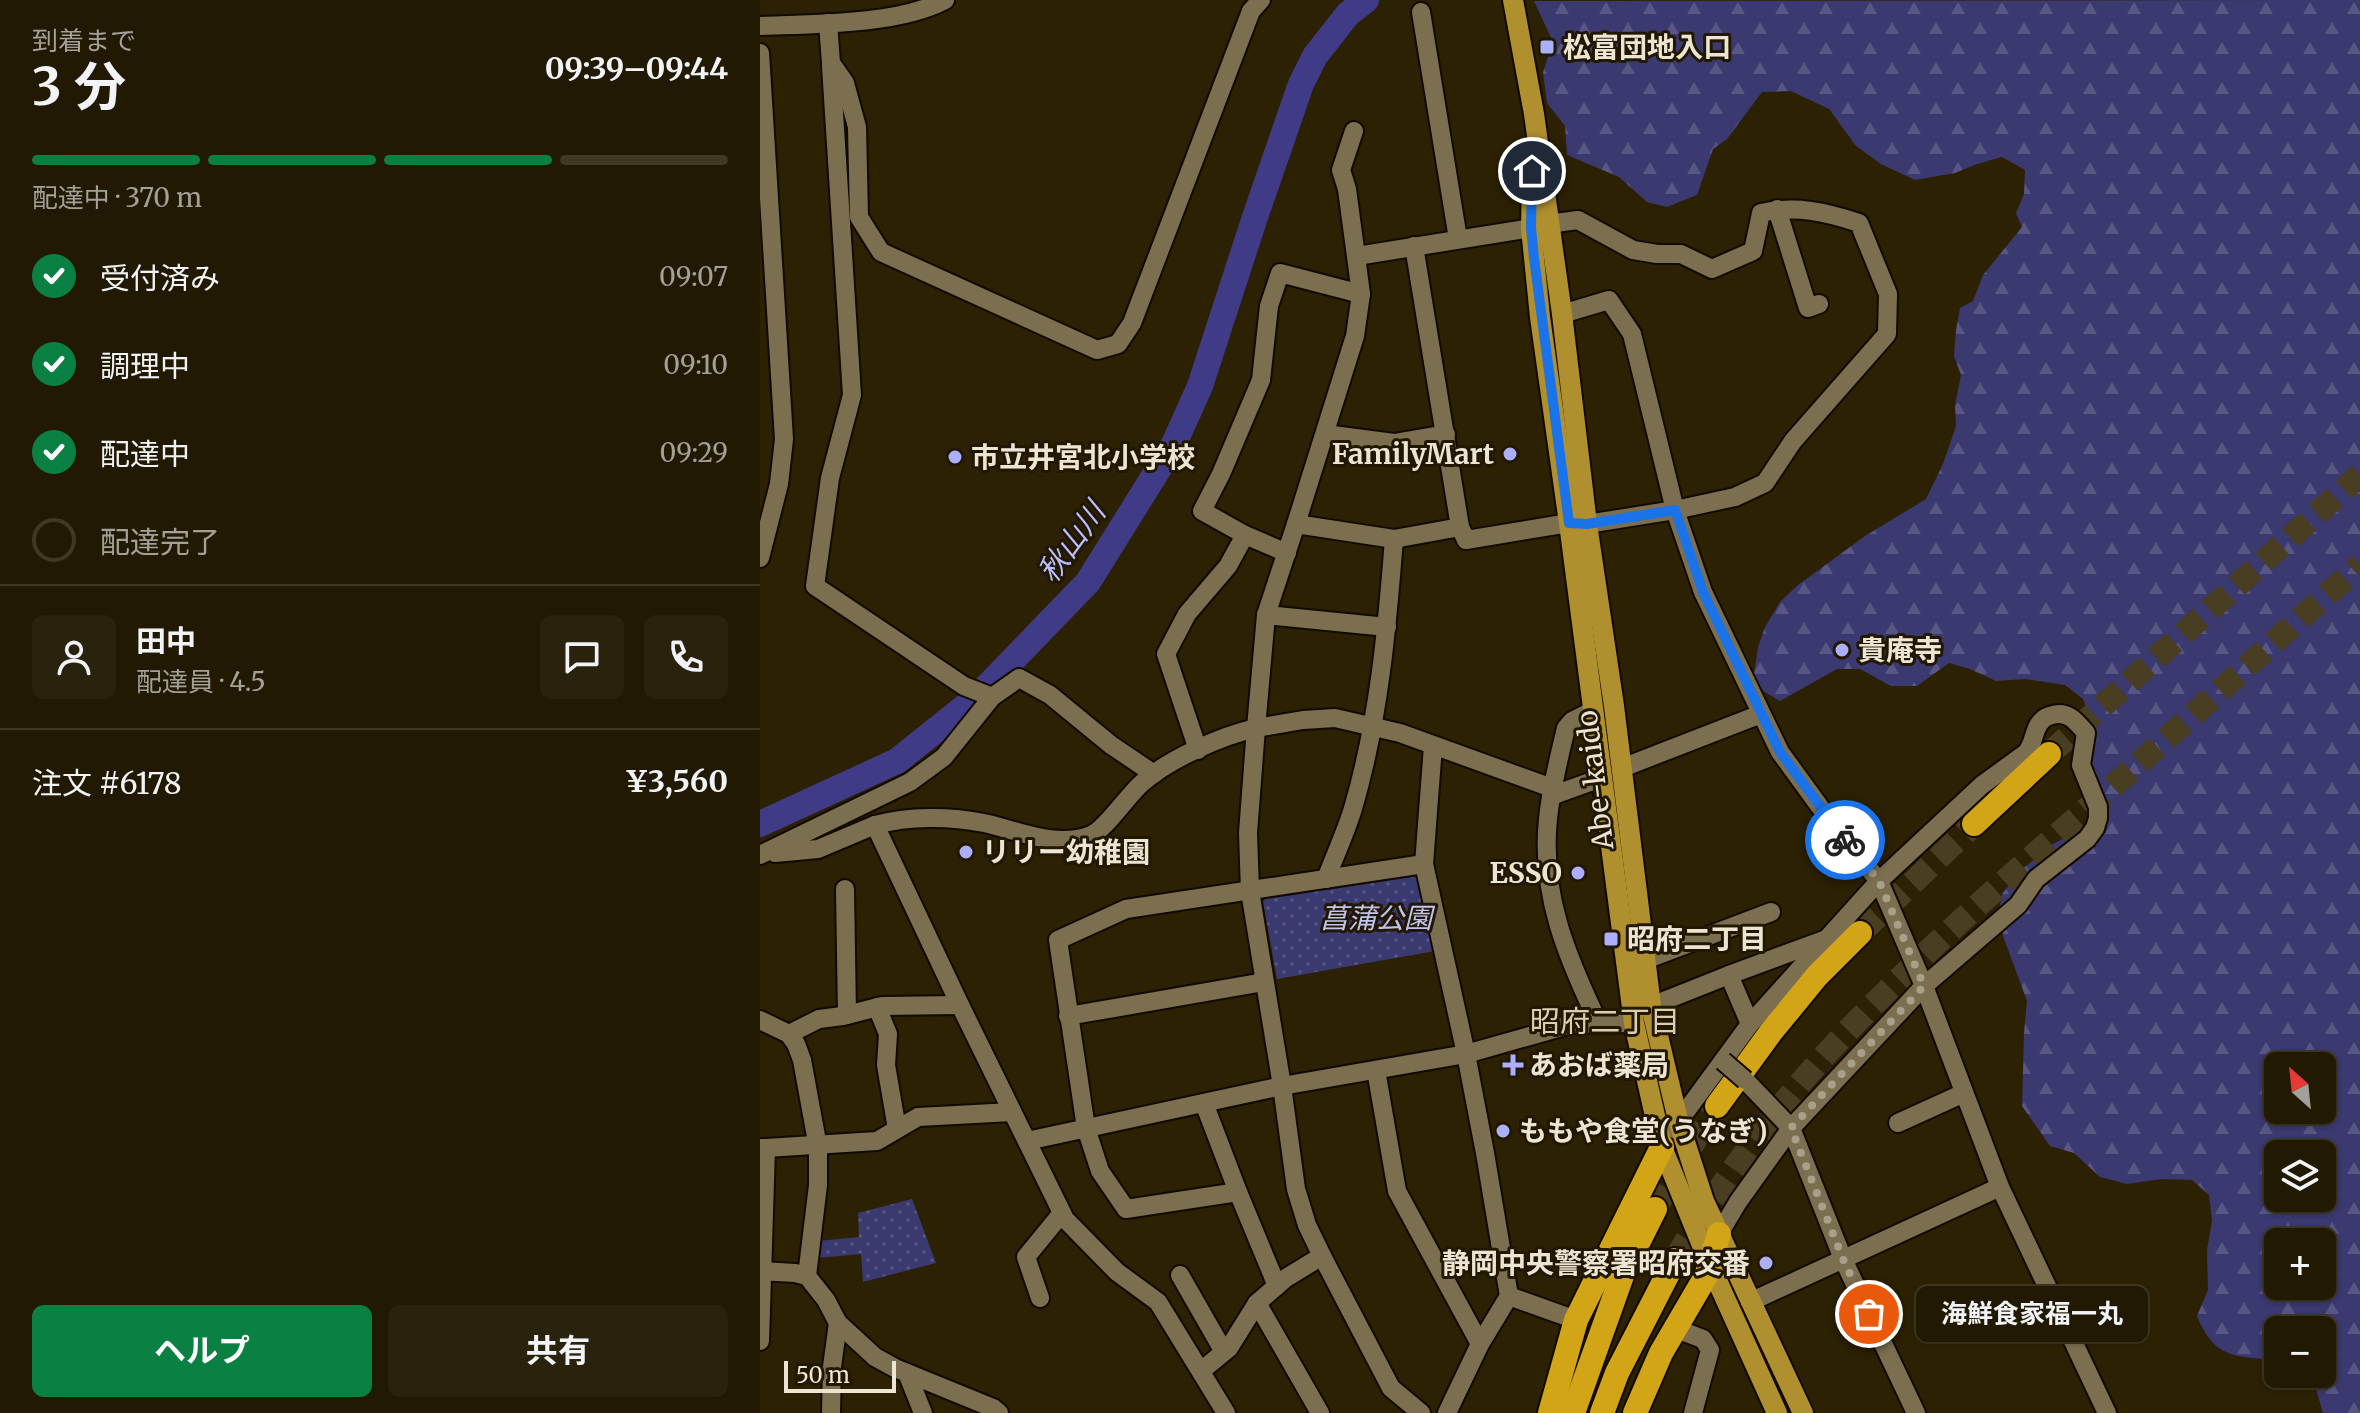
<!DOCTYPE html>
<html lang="ja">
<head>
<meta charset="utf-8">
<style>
  :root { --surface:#211902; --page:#29220c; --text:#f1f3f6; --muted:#a2a099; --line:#3e3824; --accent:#0b8043 }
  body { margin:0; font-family:Merriweather,"Noto Sans JP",serif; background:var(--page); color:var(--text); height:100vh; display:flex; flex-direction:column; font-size:30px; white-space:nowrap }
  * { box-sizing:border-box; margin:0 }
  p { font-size:26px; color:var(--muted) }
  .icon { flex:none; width:44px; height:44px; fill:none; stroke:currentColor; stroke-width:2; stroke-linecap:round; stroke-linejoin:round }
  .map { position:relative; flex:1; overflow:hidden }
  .panel { display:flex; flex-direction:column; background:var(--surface); width:760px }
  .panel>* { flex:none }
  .needle { width:52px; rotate:333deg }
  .buttons { position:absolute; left:1504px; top:1052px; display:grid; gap:16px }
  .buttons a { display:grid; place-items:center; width:72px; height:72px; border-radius:12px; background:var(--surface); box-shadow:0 2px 6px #0004,0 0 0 2px var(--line); font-size:40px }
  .scale { position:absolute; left:24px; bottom:20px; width:112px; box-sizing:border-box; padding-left:8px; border:4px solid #ece5d4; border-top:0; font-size:22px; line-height:28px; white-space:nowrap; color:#ece5d4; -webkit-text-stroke:6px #221700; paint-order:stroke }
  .pin { position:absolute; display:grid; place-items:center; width:68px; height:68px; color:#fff; margin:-34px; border:4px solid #fff; border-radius:50%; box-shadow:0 2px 8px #0007 }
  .courier { position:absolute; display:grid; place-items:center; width:80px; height:80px; margin:-40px; border:6px solid #1a73e8; border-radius:50%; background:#fff; color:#222; box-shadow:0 2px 10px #0007 }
  .bubble { position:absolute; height:56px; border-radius:12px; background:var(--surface); box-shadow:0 2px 6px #0004,0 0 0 2px var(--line); font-size:26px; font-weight:700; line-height:56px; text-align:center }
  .headline em { font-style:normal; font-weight:700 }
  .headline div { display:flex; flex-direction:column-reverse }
  .headline { display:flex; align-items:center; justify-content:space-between; height:136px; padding:0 32px }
  h1 { font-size:52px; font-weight:700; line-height:60px }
  .bar { display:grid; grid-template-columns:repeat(4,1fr); gap:12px 8px; align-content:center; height:96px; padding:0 32px }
  .bar i { height:10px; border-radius:6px; background:var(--line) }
  .bar .current { background:var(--accent) }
  .bar p { grid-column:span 4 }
  .line { display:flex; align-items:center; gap:20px; padding:0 32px; border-top:2px solid var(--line) }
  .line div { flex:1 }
  .round { display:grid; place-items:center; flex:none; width:84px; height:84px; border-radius:12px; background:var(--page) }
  ol { padding:0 32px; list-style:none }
  li { display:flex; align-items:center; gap:24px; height:88px }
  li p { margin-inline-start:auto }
  li .icon { padding:8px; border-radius:50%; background:var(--accent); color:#fff; stroke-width:4 }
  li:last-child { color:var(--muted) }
  li i { width:44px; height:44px; border:4px solid var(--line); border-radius:50% }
  .cta { display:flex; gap:16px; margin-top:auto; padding:16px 32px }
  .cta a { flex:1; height:92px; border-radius:12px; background:var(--accent); color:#fff; font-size:32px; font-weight:700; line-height:92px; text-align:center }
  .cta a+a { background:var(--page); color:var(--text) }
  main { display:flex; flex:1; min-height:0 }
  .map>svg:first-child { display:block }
</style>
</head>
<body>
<main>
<section class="panel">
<div class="headline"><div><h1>3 分</h1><p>到着まで</p></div><em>09:39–09:44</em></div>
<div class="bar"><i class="current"></i><i class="current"></i><i class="current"></i><i></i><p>配達中 · 370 m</p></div>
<ol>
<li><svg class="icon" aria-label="check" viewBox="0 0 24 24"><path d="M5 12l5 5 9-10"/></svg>受付済み<p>09:07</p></li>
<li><svg class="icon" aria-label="check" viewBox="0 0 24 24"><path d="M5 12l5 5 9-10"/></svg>調理中<p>09:10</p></li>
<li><svg class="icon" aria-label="check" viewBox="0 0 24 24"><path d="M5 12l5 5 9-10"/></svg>配達中<p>09:29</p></li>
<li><i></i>配達完了</li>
</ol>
<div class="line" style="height:144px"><a class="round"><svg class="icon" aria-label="person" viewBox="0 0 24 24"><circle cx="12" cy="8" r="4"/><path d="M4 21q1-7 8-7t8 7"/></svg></a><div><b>田中</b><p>配達員 · 4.5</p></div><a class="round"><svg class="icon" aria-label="chat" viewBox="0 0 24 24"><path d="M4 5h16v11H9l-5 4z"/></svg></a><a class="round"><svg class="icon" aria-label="phone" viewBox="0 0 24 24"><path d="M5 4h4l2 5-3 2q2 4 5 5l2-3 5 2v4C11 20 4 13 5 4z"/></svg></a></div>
<div class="line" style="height:104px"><div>注文 #6178</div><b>¥3,560</b></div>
<div class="cta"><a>ヘルプ</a><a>共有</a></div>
</section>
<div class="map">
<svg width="1600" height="1413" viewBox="0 0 1600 1413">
  <defs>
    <pattern id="forest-firs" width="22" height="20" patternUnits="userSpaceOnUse" patternTransform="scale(2)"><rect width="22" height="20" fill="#3a3970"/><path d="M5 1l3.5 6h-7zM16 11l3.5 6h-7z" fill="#575684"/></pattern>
    <pattern id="park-dots" width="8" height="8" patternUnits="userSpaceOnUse" patternTransform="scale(2)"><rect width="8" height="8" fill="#3a3970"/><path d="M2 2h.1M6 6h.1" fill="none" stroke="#575684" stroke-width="1.8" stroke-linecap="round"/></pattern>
  </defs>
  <rect width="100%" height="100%" fill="#2c2103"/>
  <!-- forest -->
  <path fill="url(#forest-firs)" fill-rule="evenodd" d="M1600,0V1413H1563L1556,1389L1537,1374H1562V1330H1518V1360C1476,1356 1455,1360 1437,1316L1448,1290L1447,1250L1452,1221L1449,1195L1432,1180L1402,1179L1367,1184L1340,1177L1314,1153L1290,1146L1262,1106L1264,1033L1267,1001L1243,936L1239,910L1242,894L1261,870L1293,844L1333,824L1325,752L1334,726L1323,699L1305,685L1265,679L1236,681L1210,669L1189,663L1157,686H1131L1100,669H1077L1020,701L998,688L994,674L998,647L1005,627L1020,602L1038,585L1105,536L1166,499L1183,464L1196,426L1195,405L1201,375L1194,356L1196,330L1200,308L1213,301L1223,275L1262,227L1256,213L1264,194L1265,170L1242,157L1217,164L1195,173L1155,180L1121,164L1096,146L1069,109L1031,91L1002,92L967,139L953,149L937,195L907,207L887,202L859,177L807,155L805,126L787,103L783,72L793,42L774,1ZM1518,1066H1562V1110H1518ZM1518,1154H1562V1198H1518ZM1518,1242H1562V1286H1518Z"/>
  <!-- park -->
  <g fill="url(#park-dots)">
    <path d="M654,868L662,874L675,951L517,979L503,902L509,893Z"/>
    <path d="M152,1199L176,1263L103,1282L101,1254L57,1258L58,1241L99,1237L98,1213Z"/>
  </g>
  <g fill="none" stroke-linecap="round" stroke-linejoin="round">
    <!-- river -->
    <path stroke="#403b86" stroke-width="26" d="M0,824L137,761L216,698L328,582L414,444L440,386L495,217L541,84L555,56L588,14L606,0"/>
    <!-- highway-tunnel -->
    <g stroke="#493e22" stroke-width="24" stroke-dasharray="24 12" stroke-linecap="butt">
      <path d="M1289,754L1600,475"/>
      <path d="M1100,933L1214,824"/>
      <path d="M895,1209L921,1162L957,1106"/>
      <path d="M915,1260C958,1186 1011,1114 1069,1051C1154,959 1249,877 1343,795C1429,719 1514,642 1600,565"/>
    </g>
    <defs>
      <g id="minor">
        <path d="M661,12L698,239"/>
        <path d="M68,23L71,63L85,83L97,127L99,217L121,252L337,350L358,344L372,323L491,11L501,0"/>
        <path d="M0,26C53,24 138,25 185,0"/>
        <path d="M0,53L24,439L19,484L0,558"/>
        <path d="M71,66L92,395L70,478L55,586L204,686L232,697"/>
        <path d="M594,131L581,170L587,189L601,294L595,336L536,524L634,539L700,527L654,246"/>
        <path d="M1017,209L1048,308L1059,304"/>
        <path d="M597,256L771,228"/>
        <path d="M802,314L849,300L872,334L915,510L943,592L1020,752L1076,829L1119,881L1164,986L1240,1187L1347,1413"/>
        <path d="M565,434L634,443L686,434"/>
        <path d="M700,527L706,540L809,523L827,524L915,510L975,497L1005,483L1033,441L1127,334L1128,294L1099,223C1066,212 1036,205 1001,213L993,251L952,269L921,254H897L873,250L818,220L788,224"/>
        <path d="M485,535L442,511L461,474L501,380L509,306L520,273L601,294"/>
        <path d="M506,615L627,627"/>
        <path d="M832,711L812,721L806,728C799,758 791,788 788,819C780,894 807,957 839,1024"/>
        <path d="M438,750L406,654L427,614L468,566L485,535L527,553"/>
        <path d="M862,768L1001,714"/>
        <path d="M791,796L841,778"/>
        <path d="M15,853L58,849L115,825"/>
        <path d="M0,855L150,782L184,757L232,697L259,678L290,695L351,745L394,774"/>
        <path d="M664,864L673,746"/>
        <path d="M566,879C575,855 587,830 594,805C619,718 627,629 634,539"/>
        <path d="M85,889L87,1015"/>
        <path d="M885,960L1011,912"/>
        <path d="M969,975L1064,940"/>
        <path d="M891,1006L969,975L990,1024"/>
        <path d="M117,1007L128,1034L126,1065L137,1129"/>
        <path d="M308,1016L504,982"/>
        <path d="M0,1020L29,1034L36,1044L42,1060L58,1147V1185L47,1276"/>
        <path d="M29,1034L59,1019L83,1016L122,1006L200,1005"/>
        <path d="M616,1070L637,1191L720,1344"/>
        <path d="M985,1080L1031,1128L1083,1259L1156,1413"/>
        <path d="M444,1103L478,1192L366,1209L340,1171L326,1128L298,940L366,909L664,864L706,1054L725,1153L749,1296L720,1344L687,1413"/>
        <path d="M1138,1123L1204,1093"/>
        <path d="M913,1129L990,1024L1119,881L1222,785L1266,753C1274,744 1273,733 1279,724C1283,719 1284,718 1289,716C1307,709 1316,721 1326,733L1321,765L1338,807V818L1335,828L1327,839L1276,879L1258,905L1164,986L1031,1128L978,1202L959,1234"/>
        <path d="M267,1141L522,1086L706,1054L812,1024L874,1023"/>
        <path d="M0,1148H6L0,1341"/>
        <path d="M6,1148L117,1141L158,1117L252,1112"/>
        <path d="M478,1192L517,1286"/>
        <path d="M0,1271L35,1273L47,1276L66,1300L78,1323L115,1357L135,1368L233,1408L239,1413"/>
        <path d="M420,1275L464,1352"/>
        <path d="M749,1296L816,1320"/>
        <path d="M280,1298L266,1257L302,1213"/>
        <path d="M990,1302L1240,1187"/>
        <path d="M497,1303L560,1413"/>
        <path d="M914,1328L943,1339L950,1350L933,1413"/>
        <path d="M441,1371L469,1348L497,1303L526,1278L562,1256"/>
        <path d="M147,1373L163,1413"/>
        <path d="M71,1413L72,1367L78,1323"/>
        <path d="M466,1413L398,1302L357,1272L305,1219L200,1005L115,825C149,816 189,816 224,823C257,830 296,849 331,835C345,830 368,795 382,783C409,759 461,736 496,728L506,615L536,524"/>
        <path d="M661,1413L631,1388L562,1256L547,1225L536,1189L522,1086L490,891L488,833L496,728L543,720L575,718L640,733L792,788"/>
      </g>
      <g id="major">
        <path d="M753,0L774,114L802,314L827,524L854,706L891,1006L918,1120L944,1201L1043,1413"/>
        <path d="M772,179L771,228L780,317L809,523L874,1023L902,1147L950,1265L1017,1413"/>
      </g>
      <g id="highway">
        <path d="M1214,824L1289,754"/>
        <path d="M957,1106L1011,1032L1057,976L1100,933"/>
        <path d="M790,1413L816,1320L902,1147"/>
        <path d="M813,1413L863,1273L895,1209"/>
        <path d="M842,1413L857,1373L915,1260"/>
        <path d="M875,1413L901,1353L946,1276L959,1234"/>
      </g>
    </defs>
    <!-- minor casing -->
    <use href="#minor" stroke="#120a00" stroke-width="22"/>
    <!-- major casing -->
    <use href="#major" stroke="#120a00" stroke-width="24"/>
    <!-- highway casing -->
    <use href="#highway" stroke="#120a00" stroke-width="28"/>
    <!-- minor -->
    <use href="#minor" stroke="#7c6f50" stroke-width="18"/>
    <!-- major -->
    <use href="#major" stroke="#b08f2e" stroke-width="20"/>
    <!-- highway -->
    <use href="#highway" stroke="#d2a517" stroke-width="24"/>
    <defs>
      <path id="minor-bridge" d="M963,1061L985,1080"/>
    </defs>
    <!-- minor-bridge casing -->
    <use href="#minor-bridge" stroke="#120a00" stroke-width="22" stroke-linecap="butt"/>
    <!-- minor-bridge -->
    <use href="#minor-bridge" stroke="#7c6f50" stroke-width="18"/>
  </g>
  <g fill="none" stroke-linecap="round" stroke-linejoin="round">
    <!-- done -->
    <path stroke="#a9a08b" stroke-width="8" stroke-dasharray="0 14.4" d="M1085,840L1119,881L1164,986L1031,1128L1083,1259L1109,1314"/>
    <!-- route -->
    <path stroke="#1a73e8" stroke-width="10" d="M772,171L771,228L774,258L809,523L827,524L915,510L943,592L1020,752L1085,840"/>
  </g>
  <!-- markers -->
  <g fill="#acaffb" stroke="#221700" stroke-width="3">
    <rect x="779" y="39" width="16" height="16" rx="4"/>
    <circle cx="750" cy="454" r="8"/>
    <circle cx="195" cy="457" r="8"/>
    <circle cx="1082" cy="650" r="8"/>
    <circle cx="206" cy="852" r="8"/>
    <circle cx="818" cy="873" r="8"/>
    <rect x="843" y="931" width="16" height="16" rx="4"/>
    <path d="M749 1053h8v8h8v8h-8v8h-8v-8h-8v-8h8z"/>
    <circle cx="743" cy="1131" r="8"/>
    <circle cx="1006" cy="1263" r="8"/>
  </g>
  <g text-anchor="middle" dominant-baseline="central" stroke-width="6" stroke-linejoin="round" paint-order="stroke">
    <!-- poi labels -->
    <g font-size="28" font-weight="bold" fill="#ece5d4" stroke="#221700" text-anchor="start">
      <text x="803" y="47">松富団地入口</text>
      <text x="734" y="454" text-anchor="end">FamilyMart</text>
      <text x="211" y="457">市立井宮北小学校</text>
      <text x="1098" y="650">貴庵寺</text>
      <text x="222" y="852">リリー幼稚園</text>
      <text x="802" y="873" text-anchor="end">ESSO</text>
      <text x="867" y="939">昭府二丁目</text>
      <text x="769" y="1065">あおば薬局</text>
      <text x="759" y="1131">ももや食堂(うなぎ)</text>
      <text x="990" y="1263" text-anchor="end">静岡中央警察署昭府交番</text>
    </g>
    <!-- street labels -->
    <g font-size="28" fill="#ece5d4" stroke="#221700">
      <text transform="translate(835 780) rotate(-97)">Abe-kaido</text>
    </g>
    <!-- park labels -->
    <g font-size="28" font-style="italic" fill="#c1c3ef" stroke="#221700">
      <text x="616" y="918">菖蒲公園</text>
    </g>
    <!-- water labels -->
    <g font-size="30" font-style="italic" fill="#bbbefe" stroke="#221700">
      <text transform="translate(311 542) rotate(-54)">秋山川</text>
    </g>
    <!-- neighbourhood labels -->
    <g font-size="30" fill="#ddcfae" stroke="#221700">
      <text x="845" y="1021">昭府二丁目</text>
    </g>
  </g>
</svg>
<div class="buttons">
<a><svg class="needle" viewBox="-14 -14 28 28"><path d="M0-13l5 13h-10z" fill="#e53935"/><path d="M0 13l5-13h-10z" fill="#a2a099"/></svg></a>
<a><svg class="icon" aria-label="layers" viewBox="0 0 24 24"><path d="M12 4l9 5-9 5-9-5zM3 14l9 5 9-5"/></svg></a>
<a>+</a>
<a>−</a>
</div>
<div class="scale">50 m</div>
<div class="pin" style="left:1109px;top:1314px;background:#ea580c"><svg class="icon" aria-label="bag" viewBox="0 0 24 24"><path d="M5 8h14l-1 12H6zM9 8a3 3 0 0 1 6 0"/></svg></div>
<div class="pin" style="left:772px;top:171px;background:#1f2937"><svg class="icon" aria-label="home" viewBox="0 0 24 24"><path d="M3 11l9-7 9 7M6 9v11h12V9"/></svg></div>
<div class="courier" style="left:1085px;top:840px"><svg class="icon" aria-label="bike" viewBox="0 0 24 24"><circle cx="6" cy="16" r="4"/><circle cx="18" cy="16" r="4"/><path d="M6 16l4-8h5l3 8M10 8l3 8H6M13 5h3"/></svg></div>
<div class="bubble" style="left:1156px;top:1286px;width:232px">海鮮食家福一丸</div>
</div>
</main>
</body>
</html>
